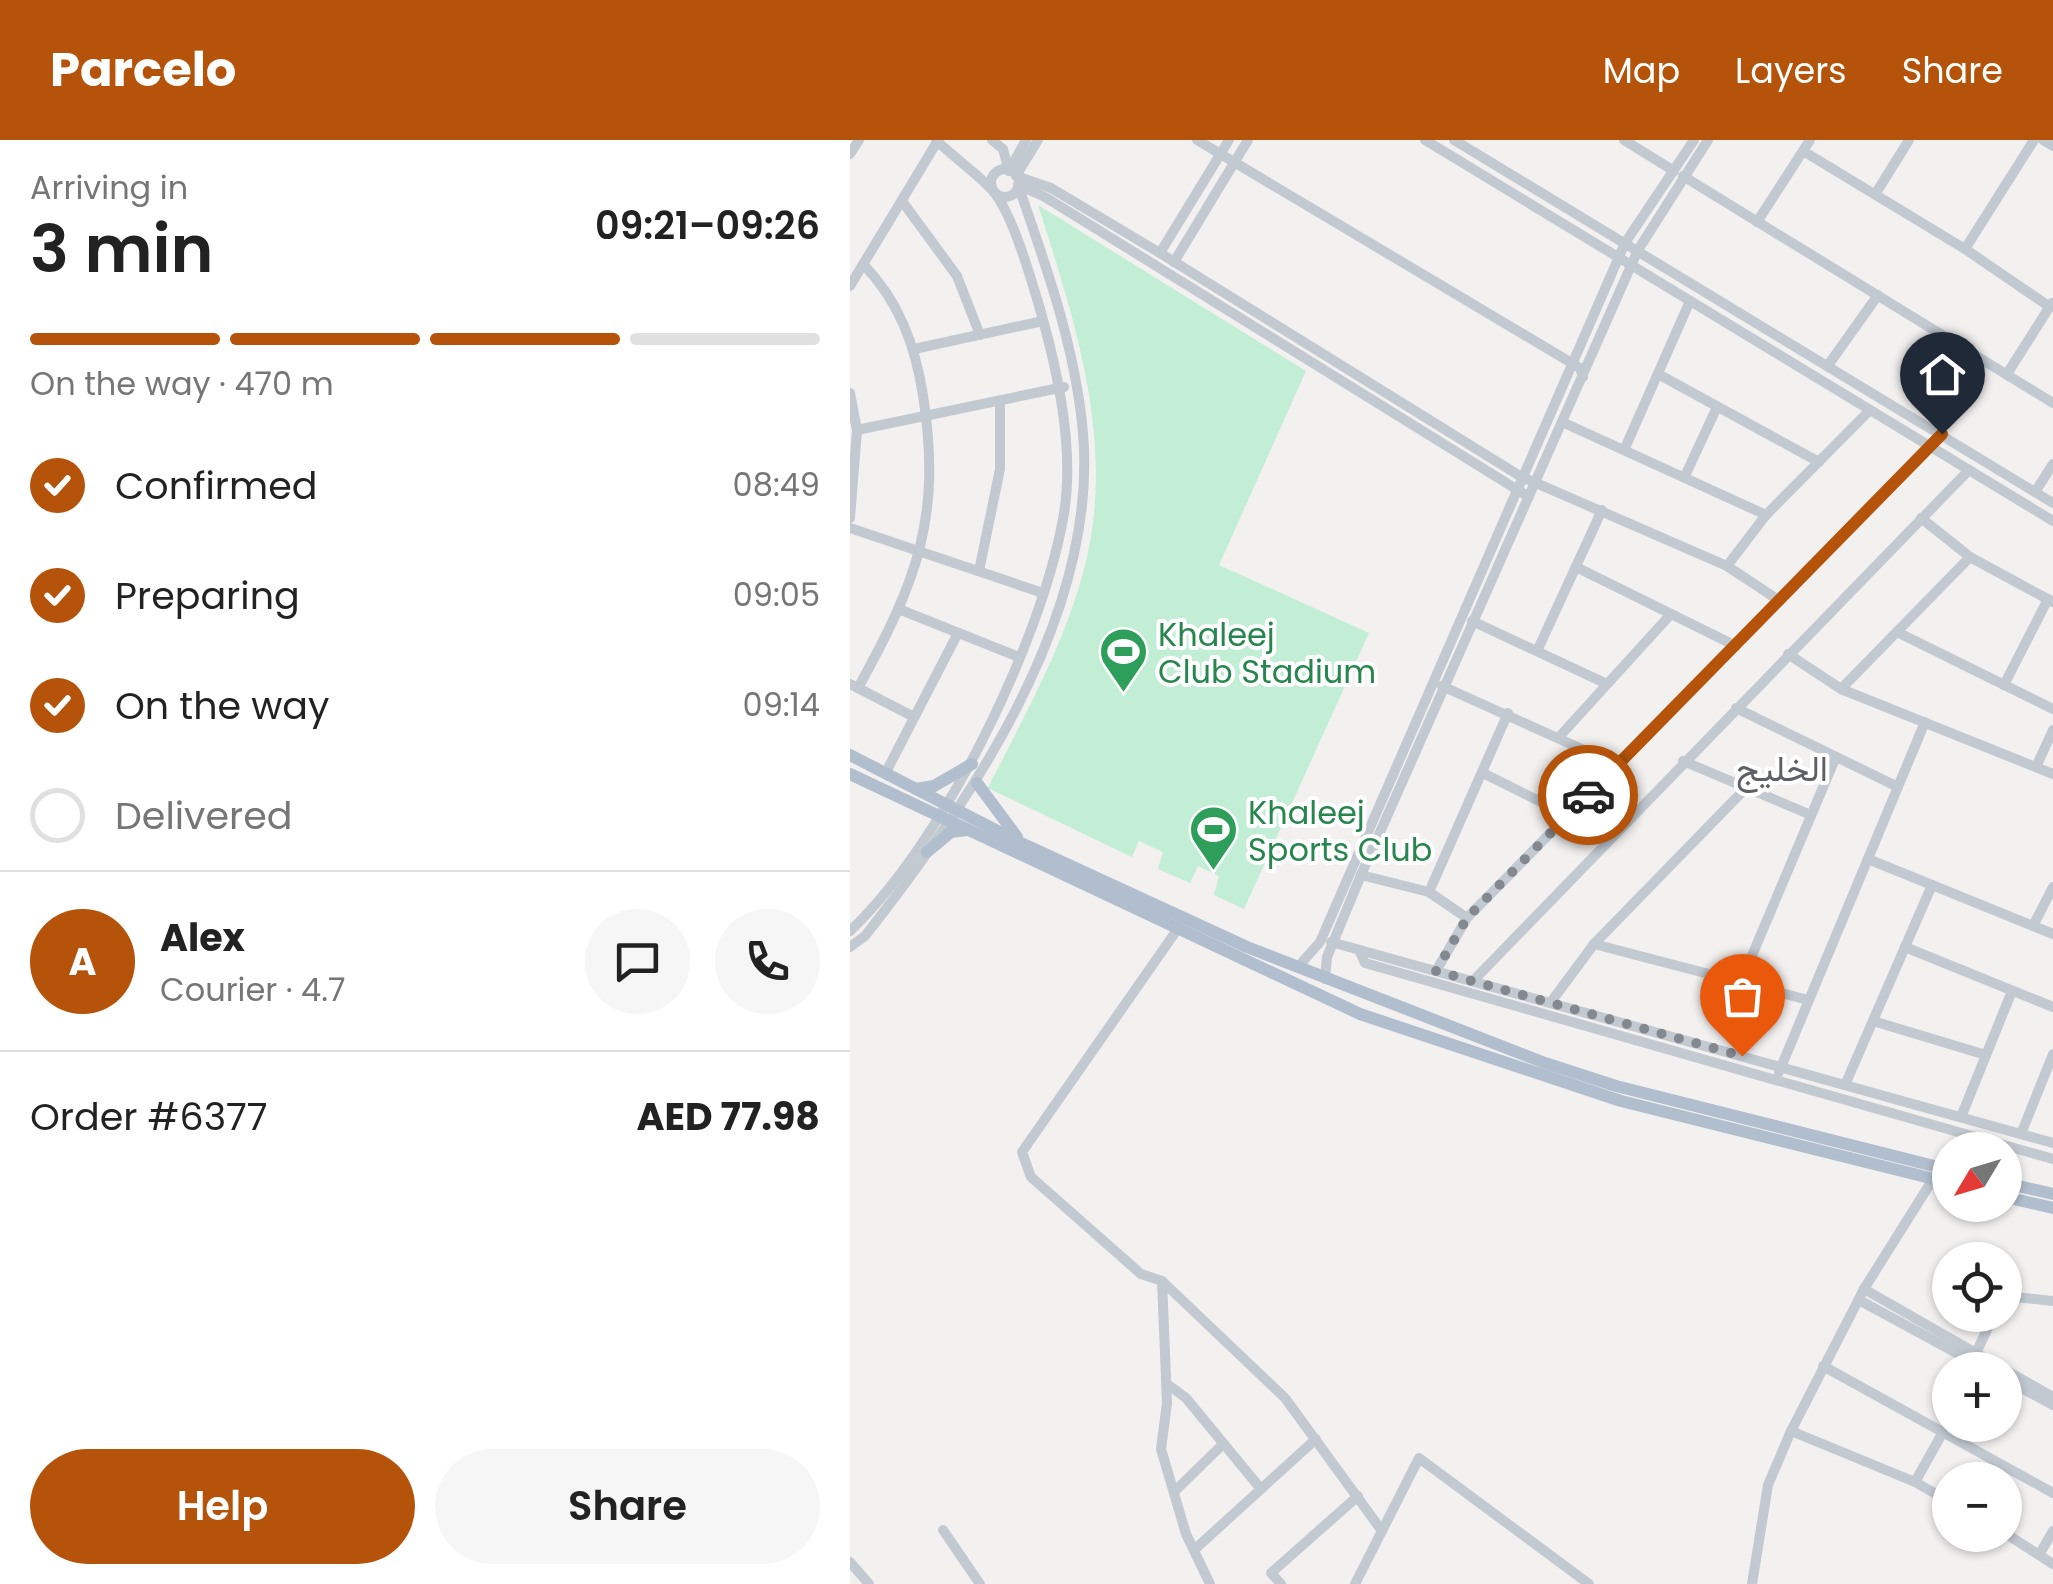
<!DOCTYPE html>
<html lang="en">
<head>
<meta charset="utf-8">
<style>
  :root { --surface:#fff; --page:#f6f6f6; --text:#222; --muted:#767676; --line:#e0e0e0; --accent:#b45309 }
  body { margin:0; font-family:Poppins,Vazirmatn,sans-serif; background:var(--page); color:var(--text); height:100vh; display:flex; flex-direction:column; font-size:38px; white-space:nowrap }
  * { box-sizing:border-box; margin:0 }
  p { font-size:32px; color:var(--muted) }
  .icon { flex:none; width:55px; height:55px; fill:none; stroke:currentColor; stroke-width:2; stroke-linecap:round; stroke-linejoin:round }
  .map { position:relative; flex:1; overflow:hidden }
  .details { display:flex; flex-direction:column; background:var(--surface); width:850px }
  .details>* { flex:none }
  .needle { width:65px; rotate:232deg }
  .tools { position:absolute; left:1082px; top:992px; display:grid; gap:20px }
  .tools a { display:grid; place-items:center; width:90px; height:90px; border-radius:50%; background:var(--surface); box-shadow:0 2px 8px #0004; font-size:50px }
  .pin { position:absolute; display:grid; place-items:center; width:85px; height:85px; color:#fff; margin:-102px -42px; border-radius:50% 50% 50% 0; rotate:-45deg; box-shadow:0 0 10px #0007 }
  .pin .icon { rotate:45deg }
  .courier { position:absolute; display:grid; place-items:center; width:100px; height:100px; margin:-50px; border:8px solid #b45309; border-radius:50%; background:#fff; color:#222; box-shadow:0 2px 12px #0007 }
  .headline em { font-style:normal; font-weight:600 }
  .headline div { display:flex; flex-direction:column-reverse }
  .headline { display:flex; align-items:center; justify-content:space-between; height:170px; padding:0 30px }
  h1 { font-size:65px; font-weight:600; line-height:75px }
  .bar { display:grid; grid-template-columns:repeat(4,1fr); gap:15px 10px; align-content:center; height:120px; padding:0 30px }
  .bar i { height:12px; border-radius:8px; background:var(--line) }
  .bar .current { background:var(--accent) }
  .bar p { grid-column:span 4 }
  .line { display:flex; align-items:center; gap:25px; padding:0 30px; border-top:2px solid var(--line) }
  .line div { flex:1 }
  .round { display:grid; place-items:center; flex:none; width:105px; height:105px; border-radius:52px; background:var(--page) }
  ol { padding:0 30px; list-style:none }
  li { display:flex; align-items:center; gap:30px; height:110px }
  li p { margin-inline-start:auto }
  li .icon { padding:10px; border-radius:50%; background:var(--accent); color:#fff; stroke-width:4 }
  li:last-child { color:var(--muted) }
  li i { width:55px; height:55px; border:5px solid var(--line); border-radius:50% }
  .action { display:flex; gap:20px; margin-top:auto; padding:20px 30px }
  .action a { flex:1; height:115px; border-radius:60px; background:var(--accent); color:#fff; font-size:40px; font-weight:600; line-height:115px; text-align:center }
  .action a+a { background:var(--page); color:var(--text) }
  header { display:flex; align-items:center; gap:60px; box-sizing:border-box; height:140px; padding:0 50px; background:var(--accent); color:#fff }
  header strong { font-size:48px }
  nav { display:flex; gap:55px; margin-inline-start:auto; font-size:35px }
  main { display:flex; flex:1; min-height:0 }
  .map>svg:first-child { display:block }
</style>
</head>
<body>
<header>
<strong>Parcelo</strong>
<nav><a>Map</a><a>Layers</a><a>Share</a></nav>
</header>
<main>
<section class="details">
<div class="headline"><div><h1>3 min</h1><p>Arriving in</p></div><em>09:21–09:26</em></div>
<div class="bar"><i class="current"></i><i class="current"></i><i class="current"></i><i></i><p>On the way · 470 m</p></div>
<ol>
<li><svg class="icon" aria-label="check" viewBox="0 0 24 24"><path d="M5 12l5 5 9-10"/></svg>Confirmed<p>08:49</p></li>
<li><svg class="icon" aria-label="check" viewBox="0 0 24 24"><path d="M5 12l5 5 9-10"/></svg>Preparing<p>09:05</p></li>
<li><svg class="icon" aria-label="check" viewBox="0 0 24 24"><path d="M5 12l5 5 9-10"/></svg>On the way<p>09:14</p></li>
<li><i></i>Delivered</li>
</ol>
<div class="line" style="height:180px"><b class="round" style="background:var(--accent);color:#fff">A</b><div><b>Alex</b><p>Courier · 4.7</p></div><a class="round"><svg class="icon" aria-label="chat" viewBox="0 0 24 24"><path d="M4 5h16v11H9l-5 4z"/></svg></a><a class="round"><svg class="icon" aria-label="phone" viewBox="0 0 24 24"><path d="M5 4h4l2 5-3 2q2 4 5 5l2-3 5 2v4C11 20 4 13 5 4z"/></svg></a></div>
<div class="line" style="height:130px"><div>Order #6377</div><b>AED 77.98</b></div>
<div class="action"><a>Help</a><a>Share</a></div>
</section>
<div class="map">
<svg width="1203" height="1444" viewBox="0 0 1203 1444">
  <rect width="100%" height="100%" fill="#f3f0f0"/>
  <!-- green -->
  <path fill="#c1eed5" d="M188,65L456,231L369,425L519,493L394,769L364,755L369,736L348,726L340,743L308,729L313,712L289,701L282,717L138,648C177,570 224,489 240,402C261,287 222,172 188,65Z"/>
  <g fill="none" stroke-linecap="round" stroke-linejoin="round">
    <!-- minor -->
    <g stroke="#c2c9d1" stroke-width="10">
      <path d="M142,0L153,9L159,31"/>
      <path d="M188,0L166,36L201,48L310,113L670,336L877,426L930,461"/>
      <path d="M347,0L730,228L733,237"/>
      <path d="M575,0L1203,381"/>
      <path d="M604,0L1203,363"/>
      <path d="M774,0L824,31"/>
      <path d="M1193,0L1203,6"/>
      <path d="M953,11L1115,109L1200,167"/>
      <path d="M0,14L9,0"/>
      <circle cx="155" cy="43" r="14"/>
      <path d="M159,31L176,0"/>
      <path d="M833,36L1203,263"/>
      <path d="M168,45L195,57L679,357"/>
      <path d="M1026,53L1059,0"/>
      <path d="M52,61L107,136L130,195"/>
      <path d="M907,82L960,0"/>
      <path d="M1115,109L1184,0"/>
      <path d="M310,113L379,0"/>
      <path d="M324,122L398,0"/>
      <path d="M0,146L87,2"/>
      <path d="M64,209L193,181"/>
      <path d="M979,224L1028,155"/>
      <path d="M808,234L969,322"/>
      <path d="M1157,234L1202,163"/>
      <path d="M0,253L7,290L0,378"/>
      <path d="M712,282L916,375"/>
      <path d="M7,290L214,247"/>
      <path d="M775,308L840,161"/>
      <path d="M835,336L867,267"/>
      <path d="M1185,352L1203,324"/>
      <path d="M1071,378L1120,417L1203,462"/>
      <path d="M0,388L193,453"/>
      <path d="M877,426L916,375L1020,270"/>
      <path d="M726,427L886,506"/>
      <path d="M129,431L150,329V260"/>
      <path d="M51,470L169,517"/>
      <path d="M622,481L757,544"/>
      <path d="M1047,492L1203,569"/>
      <path d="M688,509L752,370"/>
      <path d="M938,514L991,549L1203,634"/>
      <path d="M0,544L8,548C67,441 92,378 73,255C65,205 49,161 13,124"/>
      <path d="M1154,545L1198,459"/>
      <path d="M592,546L765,624"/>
      <path d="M8,548L64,577"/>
      <path d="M991,549L1120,417"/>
      <path d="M886,568L1048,647"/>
      <path d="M710,596L821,474"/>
      <path d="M833,621L961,675"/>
      <path d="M1186,627L1203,590"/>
      <path d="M36,632L108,493"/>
      <path d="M633,633L719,676"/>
      <path d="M1018,719L1203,794"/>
      <path d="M511,735L579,752L617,778"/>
      <path d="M579,752L658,573"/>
      <path d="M1183,786L1203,747"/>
      <path d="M329,787L172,1012L181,1037L291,1134L312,1141L435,1258L532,1391"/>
      <path d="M0,791C93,703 190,505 213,379C226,310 207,228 188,162C179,133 162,72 142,50C126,32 103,17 86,0"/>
      <path d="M481,802L1203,1003"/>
      <path d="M744,804L958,860"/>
      <path d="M0,807L15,796C119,664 241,485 234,309C230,220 197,128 168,45"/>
      <path d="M1055,807L1203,867"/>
      <path d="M509,810L515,823L1203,1019"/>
      <path d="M448,827L470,802L775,103L844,0"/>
      <path d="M586,831L617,778L1092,294"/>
      <path d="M475,839L477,817L511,735L788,110L858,0"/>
      <path d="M623,841L1119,330"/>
      <path d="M890,844L985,619"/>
      <path d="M701,862L744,804L894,650"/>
      <path d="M1023,881L1136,915"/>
      <path d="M929,932L1075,582"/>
      <path d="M995,945L1082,745"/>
      <path d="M1111,977L1162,851"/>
      <path d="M1171,994L1203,914"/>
      <path d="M1083,1039L1014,1149L941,1291L1065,1342L1100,1362"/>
      <path d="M312,1141L317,1263L311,1309L336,1394L360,1444"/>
      <path d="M1014,1149L1203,1257"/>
      <path d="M1155,1156L1203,1161"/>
      <path d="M1009,1160L1138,1230"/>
      <path d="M1126,1213L1144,1175"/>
      <path d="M973,1226L1203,1353"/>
      <path d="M1155,1239L1203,1265"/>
      <path d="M317,1244L336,1258L411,1349"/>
      <path d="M1065,1342L1093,1292"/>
      <path d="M324,1352L372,1305"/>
      <path d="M93,1390L130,1444"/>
      <path d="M1155,1393L1203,1424"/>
      <path d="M344,1410L466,1299"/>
      <path d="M1189,1415L1203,1391"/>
      <path d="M0,1422L19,1444"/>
      <path d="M431,1444L421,1433L508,1356"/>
      <path d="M505,1444L569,1318L739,1444"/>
      <path d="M902,1444L918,1345L941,1291"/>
    </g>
    <!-- major -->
    <g stroke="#b1bece" stroke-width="12">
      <path d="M0,615L171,703L397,807L695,923L766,946L1100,1030"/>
      <path d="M0,634L510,874L771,961L1100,1043"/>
      <path d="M127,643L167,697"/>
      <path d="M66,649L84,646L122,624"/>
      <path d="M77,712L101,692L117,690"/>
      <path d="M1155,1043L1203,1054"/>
      <path d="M1155,1057L1203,1068"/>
    </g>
  </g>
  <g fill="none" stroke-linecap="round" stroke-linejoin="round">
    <!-- done -->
    <path stroke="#848990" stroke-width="10" stroke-dasharray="0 18" d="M738,655L617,778L586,831L892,916"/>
    <!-- route -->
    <path stroke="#b45309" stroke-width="12" d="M738,655L1092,294"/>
  </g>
  <!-- icons -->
  <defs>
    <symbol id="stadium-pin" viewBox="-11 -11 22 30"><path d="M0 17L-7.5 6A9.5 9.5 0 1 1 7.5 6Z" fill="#2e9e5b" stroke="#fff"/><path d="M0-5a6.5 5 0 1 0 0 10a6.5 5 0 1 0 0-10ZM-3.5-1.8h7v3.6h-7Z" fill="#fff"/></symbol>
  </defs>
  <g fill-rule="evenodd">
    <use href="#stadium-pin" x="246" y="484" width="55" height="75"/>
    <use href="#stadium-pin" x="336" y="662" width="55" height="75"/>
  </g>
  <g text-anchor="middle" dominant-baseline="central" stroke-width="8" stroke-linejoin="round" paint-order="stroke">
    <!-- leisure labels -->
    <g font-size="32" fill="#27864d" stroke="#fff" text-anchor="start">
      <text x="308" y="494">Khaleej<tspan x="308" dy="37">Club Stadium</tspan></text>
      <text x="398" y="672">Khaleej<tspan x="398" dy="37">Sports Club</tspan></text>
    </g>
    <!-- neighbourhood labels -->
    <g font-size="35" fill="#5d6065" stroke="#fff">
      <text x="932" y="628">الخليج</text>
    </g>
  </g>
</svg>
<div class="tools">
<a><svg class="needle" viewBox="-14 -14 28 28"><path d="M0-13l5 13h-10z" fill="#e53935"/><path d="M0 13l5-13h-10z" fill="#767676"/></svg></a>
<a><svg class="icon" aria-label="locate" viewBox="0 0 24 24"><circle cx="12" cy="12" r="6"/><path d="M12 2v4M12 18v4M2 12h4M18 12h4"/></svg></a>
<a>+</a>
<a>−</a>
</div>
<div class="pin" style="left:892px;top:916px;background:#ea580c"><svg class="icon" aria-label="bag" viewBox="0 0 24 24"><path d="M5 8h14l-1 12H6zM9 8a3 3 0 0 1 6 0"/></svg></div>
<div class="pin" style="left:1092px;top:294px;background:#1f2937"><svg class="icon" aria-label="home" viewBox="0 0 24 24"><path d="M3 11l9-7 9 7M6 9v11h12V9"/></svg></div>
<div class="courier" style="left:738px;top:655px"><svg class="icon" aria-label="car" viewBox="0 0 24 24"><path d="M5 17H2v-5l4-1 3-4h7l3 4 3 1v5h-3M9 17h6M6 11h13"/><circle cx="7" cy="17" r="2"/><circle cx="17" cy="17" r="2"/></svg></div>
</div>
</main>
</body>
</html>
